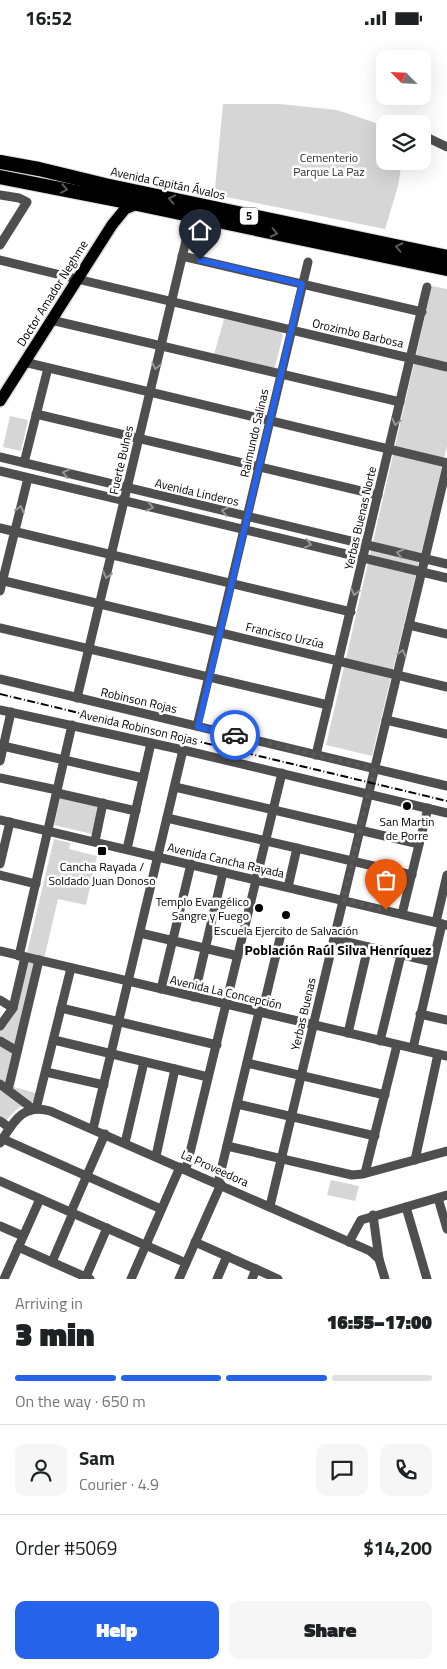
<!DOCTYPE html>
<html lang="en">
<head>
<meta charset="utf-8">
<style>
  :root { --surface:#fff; --page:#f6f6f6; --text:#202124; --muted:#757577; --line:#e0e0e0; --accent:#2563eb }
  body { margin:0; font-family:"Titillium Web",sans-serif; background:var(--page); color:var(--text); height:100vh; display:flex; flex-direction:column; font-size:19px; white-space:nowrap }
  * { box-sizing:border-box; margin:0 }
  p { font-size:16px; color:var(--muted) }
  .icon { flex:none; width:28px; height:28px; fill:none; stroke:currentColor; stroke-width:2; stroke-linecap:round; stroke-linejoin:round }
  .map { position:relative; height:1244px; overflow:hidden }
  .side { display:flex; flex-direction:column; background:var(--surface); flex:1 }
  .side>* { flex:none }
  .needle { width:32px; rotate:294deg }
  .fabs { position:absolute; left:376px; top:15px; display:grid; gap:10px }
  .fabs a { display:grid; place-items:center; width:55px; height:55px; border-radius:10px; background:var(--surface); box-shadow:0 5px 20px #0002; font-size:25px }
  .pin { position:absolute; display:grid; place-items:center; width:42px; height:42px; color:#fff; margin:-51px -21px; border-radius:50% 50% 50% 0; rotate:-45deg; box-shadow:0 0 5px #0007 }
  .pin .icon { rotate:45deg }
  .courier { position:absolute; display:grid; place-items:center; width:50px; height:50px; margin:-25px; border:4px solid #2563eb; border-radius:50%; background:#fff; color:#222; box-shadow:0 1px 6px #0007 }
  .overview em { font-style:normal; font-weight:800 }
  .overview div { display:flex; flex-direction:column-reverse }
  .overview { display:flex; align-items:center; justify-content:space-between; height:85px; padding:0 15px }
  h1 { font-size:32px; font-weight:800; line-height:38px }
  .bar { display:grid; grid-template-columns:repeat(4,1fr); gap:8px 5px; align-content:center; height:60px; padding:0 15px }
  .bar i { height:6px; border-radius:4px; background:var(--line) }
  .bar .on { background:var(--accent) }
  .bar p { grid-column:span 4 }
  .line { display:flex; align-items:center; gap:12px; padding:0 15px; border-top:1px solid var(--line) }
  .line div { flex:1 }
  .round { display:grid; place-items:center; flex:none; width:52px; height:52px; border-radius:10px; background:var(--page) }
  .action { display:flex; gap:10px; margin-top:auto; padding:10px 15px }
  .action a { flex:1; height:58px; border-radius:10px; background:var(--accent); color:#fff; font-size:20px; font-weight:800; line-height:58px; text-align:center }
  .action a+a { background:var(--page); color:var(--text) }
  .status { display:flex; justify-content:space-between; align-items:center; height:35px; padding:0 25px; background:var(--surface); direction:ltr }
  .status svg { height:14px; fill:currentColor }
  .map>svg:first-child { display:block }
</style>
</head>
<body>
<div class="status"><b>16:52</b><svg viewBox="0 0 49 12"><path d="M0 12V9h3v3zM5 12V6h3v6zM10 12V3h3v9zM15 12V0h3v12zM26 1h20v11H26zM47 4h2v5h-2z"/></svg></div>
<div class="map">
<svg width="447" height="1244" viewBox="0 0 447 1244">
  <rect width="100%" height="100%" fill="#fff"/>
  <!-- green -->
  <g fill="#d6d6d6">
    <path d="M223,69H280L337,75L385,91V126H402L398,151L385,194L217,160L215,153Z"/>
    <path d="M432,251L447,254V411L372,721L326,710Z"/>
    <path d="M224,284L280,296L283,300L275,332L274,334L214,320Z"/>
    <path d="M10,381L28,385L21,416L3,412Z"/>
    <path d="M61,761L99,771L92,799L54,790Z"/>
    <path d="M54,804L71,808L69,814L97,821L86,870L58,864L14,1052L39,1059L37,1066C22,1069 15,1074 6,1086L0,1082V994L14,972Z"/>
    <path d="M331,1145L359,1151L355,1166L327,1160Z"/>
  </g>
  <g fill="none" stroke-linecap="round" stroke-linejoin="round">
    <defs>
      <path id="major" d="M0,366L112,190L125,174L137,169"/>
      <g id="highway">
        <path d="M0,127L39,134L105,150L447,222"/>
        <path d="M0,142L137,169L447,234"/>
      </g>
    </defs>
    <!-- major casing -->
    <use href="#major" stroke="#dbdbdb" stroke-width="14"/>
    <!-- highway casing -->
    <use href="#highway" stroke="#dbdbdb" stroke-width="16"/>
    <!-- minor -->
    <g stroke="#4f4f4f" stroke-width="9">
      <path d="M422,100L447,112"/>
      <path d="M0,160L19,163L27,167L0,210"/>
      <path d="M182,221L422,277"/>
      <path d="M0,225L77,244L447,332"/>
      <path d="M51,285L400,367"/>
      <path d="M24,327L447,428"/>
      <path d="M36,379L378,460"/>
      <path d="M0,422L447,529"/>
      <path d="M24,428L48,333"/>
      <path d="M0,436L447,543"/>
      <path d="M0,493L351,577"/>
      <path d="M0,545L447,652"/>
      <path d="M0,556L28,443"/>
      <path d="M409,590L447,599"/>
      <path d="M0,593L328,670"/>
      <path d="M0,644L447,751"/>
      <path d="M77,663L189,193"/>
      <path d="M0,675L183,715L447,778"/>
      <path d="M386,685L447,699"/>
      <path d="M197,691L308,227"/>
      <path d="M3,711L143,743"/>
      <path d="M316,720L427,252"/>
      <path d="M0,726L11,677"/>
      <path d="M0,743L57,755"/>
      <path d="M175,752L419,809"/>
      <path d="M57,758L136,776"/>
      <path d="M167,783L412,840"/>
      <path d="M0,785L447,890"/>
      <path d="M95,806L103,768"/>
      <path d="M127,814L151,708"/>
      <path d="M0,829L10,787"/>
      <path d="M0,840L36,849"/>
      <path d="M288,852L297,813"/>
      <path d="M402,879L428,773"/>
      <path d="M436,887L447,840"/>
      <path d="M140,898L238,921"/>
      <path d="M334,904L433,927"/>
      <path d="M0,916L447,1021"/>
      <path d="M19,921L72,690"/>
      <path d="M161,954L191,829"/>
      <path d="M194,962L223,837"/>
      <path d="M0,965L13,973"/>
      <path d="M61,973L217,1010"/>
      <path d="M262,978L281,899"/>
      <path d="M420,979L447,985"/>
      <path d="M0,991L13,973L25,922"/>
      <path d="M348,998L368,912"/>
      <path d="M54,1005L208,1042"/>
      <path d="M0,1006L17,1016"/>
      <path d="M380,1006L401,920"/>
      <path d="M413,1013L442,889"/>
      <path d="M247,1028L385,1060"/>
      <path d="M46,1037L104,1050"/>
      <path d="M0,1049L33,1074"/>
      <path d="M8,1055L39,925"/>
      <path d="M237,1069L375,1101"/>
      <path d="M36,1074L71,933"/>
      <path d="M0,1086L10,1093"/>
      <path d="M93,1094L183,715"/>
      <path d="M3,1104L161,1174"/>
      <path d="M0,1108C13,1088 22,1068 50,1076L370,1216L379,1224"/>
      <path d="M125,1108L144,1027"/>
      <path d="M227,1111L352,1140L363,1139L447,1116"/>
      <path d="M156,1121L175,1034"/>
      <path d="M415,1125L438,1019"/>
      <path d="M186,1134L282,738"/>
      <path d="M365,1138L397,1010"/>
      <path d="M0,1146L186,1228"/>
      <path d="M218,1148L259,977"/>
      <path d="M438,1163L447,1194"/>
      <path d="M270,1171L447,431"/>
      <path d="M406,1172L427,1244"/>
      <path d="M71,1177L105,1099"/>
      <path d="M373,1180L379,1224L385,1244"/>
      <path d="M0,1191L23,1201"/>
      <path d="M195,1207L278,1244"/>
      <path d="M349,1207L361,1185L447,1160"/>
      <path d="M18,1212L90,1244"/>
      <path d="M52,1227L73,1178"/>
      <path d="M4,1244L40,1164"/>
      <path d="M85,1244L107,1193"/>
      <path d="M131,1244L180,1132"/>
      <path d="M179,1244L221,1149"/>
      <path d="M217,1244L227,1221"/>
      <path d="M252,1244L256,1234"/>
    </g>
    <!-- major -->
    <use href="#major" stroke="#000" stroke-width="11"/>
    <!-- highway -->
    <use href="#highway" stroke="#000" stroke-width="14"/>
    <!-- rail -->
    <path stroke="#000" stroke-width="2" stroke-dasharray="8 2.5 1 2.5" stroke-linecap="butt" d="M0,659L447,766"/>
  </g>
  <!-- one-way arrows -->
  <defs><path id="oneway-chevron" d="M-2-3.5L2.5 0L-2 3.5" fill="none" stroke-width="1.6" stroke-linecap="round" stroke-linejoin="round" transform="scale(1.25)"/></defs>
  <g stroke="#595959">
    <use href="#oneway-chevron" transform="translate(64 154) rotate(11)"/>
    <use href="#oneway-chevron" transform="translate(172 164) rotate(-168)"/>
    <use href="#oneway-chevron" transform="translate(274 198) rotate(12)"/>
    <use href="#oneway-chevron" transform="translate(399 212) rotate(-168)"/>
  </g>
  <g stroke="#959595">
    <use href="#oneway-chevron" transform="translate(156 331) rotate(103)"/>
    <use href="#oneway-chevron" transform="translate(396 387) rotate(103)"/>
    <use href="#oneway-chevron" transform="translate(66 438) rotate(-167)"/>
    <use href="#oneway-chevron" transform="translate(150 472) rotate(13)"/>
    <use href="#oneway-chevron" transform="translate(20 474) rotate(-76)"/>
    <use href="#oneway-chevron" transform="translate(225 476) rotate(-167)"/>
    <use href="#oneway-chevron" transform="translate(308 509) rotate(13)"/>
    <use href="#oneway-chevron" transform="translate(400 518) rotate(-167)"/>
    <use href="#oneway-chevron" transform="translate(107 540) rotate(104)"/>
    <use href="#oneway-chevron" transform="translate(355 557) rotate(103)"/>
    <use href="#oneway-chevron" transform="translate(402 618) rotate(-76)"/>
  </g>
  <g fill="none" stroke-linecap="round" stroke-linejoin="round">
    <!-- done -->
    <path stroke="#595959" stroke-width="5" stroke-dasharray="0 9" d="M235,700L374,734L343,865L386,875"/>
    <!-- route -->
    <path stroke="#2563eb" stroke-width="6" d="M200,225L302,249L198,692L235,700"/>
  </g>
  <!-- markers -->
  <g fill="#000" stroke="#fff" stroke-width="2">
    <circle cx="407" cy="771" r="5"/>
    <rect x="97" y="811" width="10" height="10" rx="2.5"/>
    <circle cx="259" cy="873" r="5"/>
    <circle cx="286" cy="880" r="5"/>
  </g>
  <g text-anchor="middle" dominant-baseline="central" stroke-width="5" stroke-linejoin="round" paint-order="stroke">
    <!-- shield labels -->
    <rect fill="#fff" stroke="#4c4c4c" stroke-width="1" x="240" y="172.5" width="18" height="17" rx="4"/>
    <g font-size="11" font-weight="bold" fill="#000">
      <text x="249" y="181">5</text>
    </g>
    <!-- park labels -->
    <g font-size="12" fill="#2d2d2d" stroke="#fff">
      <text x="329" y="122">Cementerio<tspan x="329" dy="14">Parque La Paz</tspan></text>
    </g>
    <!-- street labels -->
    <g font-size="12" fill="#000" stroke="#fff">
      <text transform="translate(168 148) rotate(12)">Avenida Capitán Ávalos</text>
      <text transform="translate(52 258) rotate(-58)">Doctor Amador Neghme</text>
      <text transform="translate(358 298) rotate(13)">Orozimbo Barbosa</text>
      <text transform="translate(254 398) rotate(-77)">Raimundo Salinas</text>
      <text transform="translate(121 425) rotate(-77)">Fuerte Bulnes</text>
      <text transform="translate(197 457) rotate(13)">Avenida Linderos</text>
      <text transform="translate(360 483) rotate(-77)">Yerbas Buenas Norte</text>
      <text transform="translate(285 600) rotate(13)">Francisco Urzúa</text>
      <text transform="translate(139 665) rotate(13)">Robinson Rojas</text>
      <text transform="translate(139 692) rotate(13)">Avenida Robinson Rojas</text>
      <text transform="translate(226 825) rotate(13)">Avenida Cancha Rayada</text>
      <text transform="translate(226 957) rotate(13)">Avenida La Concepción</text>
      <text transform="translate(303 979) rotate(-77)">Yerbas Buenas</text>
      <text transform="translate(215 1133) rotate(24)">La Proveedora</text>
    </g>
    <!-- poi labels -->
    <g font-size="12" fill="#000" stroke="#fff">
      <text x="407" y="786">San Martin<tspan x="407" dy="14">de Porre</tspan></text>
      <text x="102" y="831">Cancha Rayada /<tspan x="102" dy="14">Soldado Juan Donoso</tspan></text>
      <text x="249" y="866" text-anchor="end">Templo Evangélico<tspan x="249" dy="14">Sangre y Fuego</tspan></text>
      <text x="286" y="895">Escuela Ejercito de Salvación</text>
    </g>
    <!-- neighbourhood labels -->
    <g font-size="14" font-weight="bold" fill="#000" stroke="#fff">
      <text x="338" y="914">Población Raúl Silva Henríquez</text>
    </g>
  </g>
</svg>
<div class="fabs">
<a><svg class="needle" viewBox="-14 -14 28 28"><path d="M0-13l5 13h-10z" fill="#e53935"/><path d="M0 13l5-13h-10z" fill="#757577"/></svg></a>
<a><svg class="icon" aria-label="layers" viewBox="0 0 24 24"><path d="M12 4l9 5-9 5-9-5zM3 14l9 5 9-5"/></svg></a>
</div>
<div class="pin" style="left:386px;top:875px;background:#ea580c"><svg class="icon" aria-label="bag" viewBox="0 0 24 24"><path d="M5 8h14l-1 12H6zM9 8a3 3 0 0 1 6 0"/></svg></div>
<div class="pin" style="left:200px;top:225px;background:#1f2937"><svg class="icon" aria-label="home" viewBox="0 0 24 24"><path d="M3 11l9-7 9 7M6 9v11h12V9"/></svg></div>
<div class="courier" style="left:235px;top:700px"><svg class="icon" aria-label="car" viewBox="0 0 24 24"><path d="M5 17H2v-5l4-1 3-4h7l3 4 3 1v5h-3M9 17h6M6 11h13"/><circle cx="7" cy="17" r="2"/><circle cx="17" cy="17" r="2"/></svg></div>
</div>
<section class="side">
<div class="overview"><div><h1>3 min</h1><p>Arriving in</p></div><em>16:55–17:00</em></div>
<div class="bar"><i class="on"></i><i class="on"></i><i class="on"></i><i></i><p>On the way · 650 m</p></div>
<div class="line" style="height:90px"><a class="round"><svg class="icon" aria-label="person" viewBox="0 0 24 24"><circle cx="12" cy="8" r="4"/><path d="M4 21q1-7 8-7t8 7"/></svg></a><div><b>Sam</b><p>Courier · 4.9</p></div><a class="round"><svg class="icon" aria-label="chat" viewBox="0 0 24 24"><path d="M4 5h16v11H9l-5 4z"/></svg></a><a class="round"><svg class="icon" aria-label="phone" viewBox="0 0 24 24"><path d="M5 4h4l2 5-3 2q2 4 5 5l2-3 5 2v4C11 20 4 13 5 4z"/></svg></a></div>
<div class="line" style="height:65px"><div>Order #5069</div><b>$14,200</b></div>
<div class="action"><a>Help</a><a>Share</a></div>
</section>
</body>
</html>
